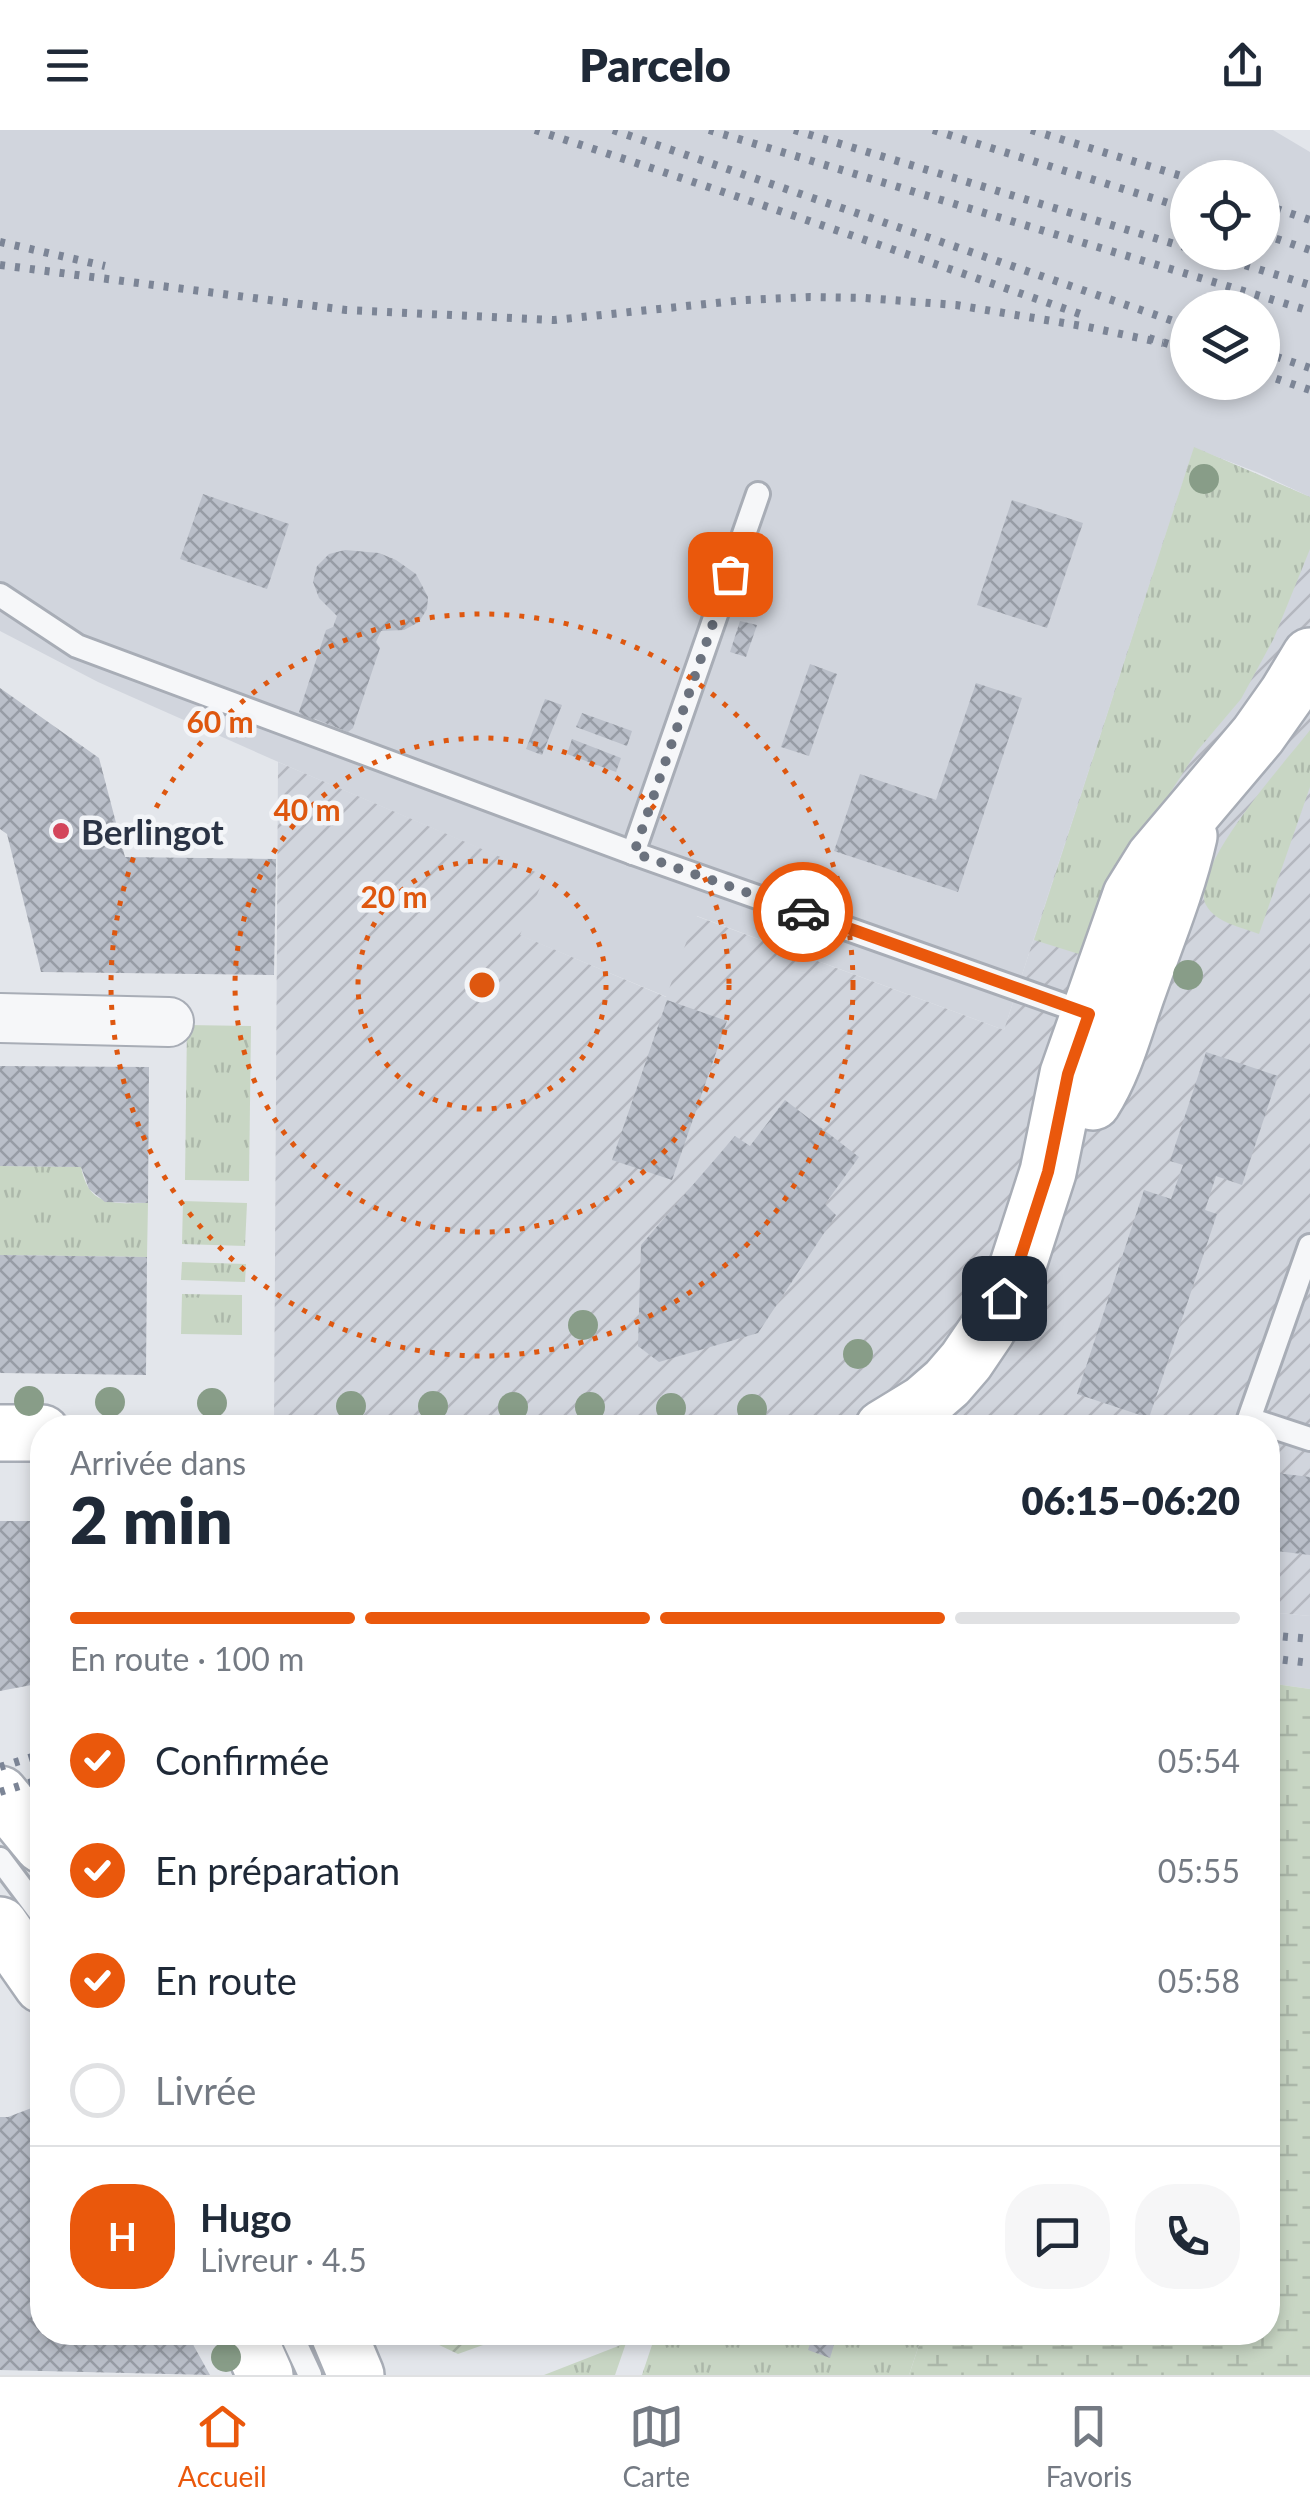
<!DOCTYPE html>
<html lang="fr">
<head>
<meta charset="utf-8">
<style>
  :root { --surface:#fff; --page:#f6f6f7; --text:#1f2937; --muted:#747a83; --line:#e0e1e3; --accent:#ea580c }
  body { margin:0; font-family:Lato,sans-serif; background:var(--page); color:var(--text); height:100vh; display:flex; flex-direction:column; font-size:38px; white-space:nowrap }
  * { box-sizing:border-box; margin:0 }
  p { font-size:32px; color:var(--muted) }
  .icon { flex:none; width:55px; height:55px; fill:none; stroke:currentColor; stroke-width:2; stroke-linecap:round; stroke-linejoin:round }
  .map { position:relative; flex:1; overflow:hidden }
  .panel { position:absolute; left:30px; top:1285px; width:1250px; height:930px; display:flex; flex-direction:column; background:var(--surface); border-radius:40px; box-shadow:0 5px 15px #0003 }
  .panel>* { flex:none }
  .buttons { position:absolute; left:1170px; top:30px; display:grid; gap:20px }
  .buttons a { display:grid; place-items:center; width:110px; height:110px; border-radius:50%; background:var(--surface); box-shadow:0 5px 15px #0003; font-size:50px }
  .pin { position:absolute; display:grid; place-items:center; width:85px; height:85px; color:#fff; margin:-42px; border-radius:20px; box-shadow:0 5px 15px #0006 }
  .courier { position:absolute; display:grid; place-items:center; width:100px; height:100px; margin:-50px; border:8px solid #ea580c; border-radius:50%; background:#fff; color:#222; box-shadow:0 2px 12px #0007 }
  .summary em { font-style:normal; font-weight:800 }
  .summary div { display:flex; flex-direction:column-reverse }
  .summary { display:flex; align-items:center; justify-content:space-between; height:170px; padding:0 40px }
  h1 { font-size:65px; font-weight:800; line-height:75px }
  .bar { display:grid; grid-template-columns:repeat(4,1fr); gap:15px 10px; align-content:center; height:120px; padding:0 40px }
  .bar i { height:12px; border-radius:8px; background:var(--line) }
  .bar .selected { background:var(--accent) }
  .bar p { grid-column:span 4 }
  .line { display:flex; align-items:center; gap:25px; padding:0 40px; border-top:2px solid var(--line) }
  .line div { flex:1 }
  .round { display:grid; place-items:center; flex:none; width:105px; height:105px; border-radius:40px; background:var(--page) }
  ol { padding:0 40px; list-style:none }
  li { display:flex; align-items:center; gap:30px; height:110px }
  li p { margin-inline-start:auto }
  li .icon { padding:10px; border-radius:50%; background:var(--accent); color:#fff; stroke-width:4 }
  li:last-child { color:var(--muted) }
  li i { width:55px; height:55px; border:5px solid var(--line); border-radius:50% }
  header { display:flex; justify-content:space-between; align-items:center; height:130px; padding:0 40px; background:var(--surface); font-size:45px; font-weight:800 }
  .tabs { display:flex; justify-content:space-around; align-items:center; height:140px; border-top:2px solid var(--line); background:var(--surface); font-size:28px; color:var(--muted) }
  .tabs a { display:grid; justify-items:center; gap:5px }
  .tabs .selected { color:var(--accent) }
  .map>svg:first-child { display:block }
</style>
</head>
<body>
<header><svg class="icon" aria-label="menu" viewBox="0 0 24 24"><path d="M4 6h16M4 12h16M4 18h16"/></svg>Parcelo<svg class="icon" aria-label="share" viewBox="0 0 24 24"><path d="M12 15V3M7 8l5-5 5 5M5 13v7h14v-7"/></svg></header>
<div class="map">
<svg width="1310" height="2245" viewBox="0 0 1310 2245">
  <defs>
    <pattern id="industrial-furrows" width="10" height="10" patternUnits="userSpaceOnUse" patternTransform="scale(2.5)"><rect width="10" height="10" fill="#d1d5dd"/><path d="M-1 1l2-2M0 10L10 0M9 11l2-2" fill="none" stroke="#b4b7bf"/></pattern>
    <pattern id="grass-tufts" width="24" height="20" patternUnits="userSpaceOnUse" patternTransform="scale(2.5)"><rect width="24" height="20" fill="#c8d6c4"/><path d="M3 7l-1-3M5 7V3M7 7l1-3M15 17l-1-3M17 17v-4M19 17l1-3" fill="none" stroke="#acb8aa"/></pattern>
    <pattern id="wetland-marsh" width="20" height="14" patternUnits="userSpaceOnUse" patternTransform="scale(2.5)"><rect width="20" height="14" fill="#c8d6c4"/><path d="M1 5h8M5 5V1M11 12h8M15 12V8" fill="none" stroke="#acb8aa"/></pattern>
    <pattern id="garden-furrows" width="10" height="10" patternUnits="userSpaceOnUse" patternTransform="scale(2.5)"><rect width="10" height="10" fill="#c8d6c4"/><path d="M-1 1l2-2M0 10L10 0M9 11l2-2" fill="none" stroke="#acb8aa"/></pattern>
    <pattern id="building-cross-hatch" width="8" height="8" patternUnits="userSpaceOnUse" patternTransform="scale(2.5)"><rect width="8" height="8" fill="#babfc9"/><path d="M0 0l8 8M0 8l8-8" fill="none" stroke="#979ca5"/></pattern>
  </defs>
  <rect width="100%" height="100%" fill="#e3e6eb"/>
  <!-- built -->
  <g fill="#d1d5dd" fill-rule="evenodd">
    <path d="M0,0H1273L1310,22V367L1259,343L1194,318L1004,900L697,786L667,867L519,805L544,746L292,638L98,552L0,501ZM1188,48H1262V122H1188ZM1188,178H1262V252H1188Z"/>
    <path d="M1268,1482L1310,1486V1559L1268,1553Z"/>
  </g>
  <!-- industrial -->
  <path fill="url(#industrial-furrows)" d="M1194,317L1310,367V1486L1268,1482V1298H274L278,632L545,746L520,805L666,867L696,786L1004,900Z"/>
  <!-- grass -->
  <g fill="url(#grass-tufts)">
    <path d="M1194,317L1310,367V419L1274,508L1241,569L1197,621L1161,677L1129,736L1095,829L1034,810Z"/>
    <path d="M1310,600V657L1259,804C1241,797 1216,793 1206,775C1187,740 1288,629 1310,600Z"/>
    <path d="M187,895L251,896L249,1051L185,1050Z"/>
    <path d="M0,1036L81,1037C89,1078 114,1073 148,1073L147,1127L0,1125Z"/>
    <path d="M183,1071L247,1073L245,1116L182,1114Z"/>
    <path d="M182,1132L246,1134L245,1152L181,1150Z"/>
    <path d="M182,1164L242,1165V1205L181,1204Z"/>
    <path d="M656,2203H923L909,2245H642Z"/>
    <path d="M626,2213L615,2245H544Z"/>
  </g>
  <!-- wetland -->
  <path fill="url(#wetland-marsh)" d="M1268,1553L1310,1559V2245H909L923,2203L1268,2202Z"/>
  <!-- garden -->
  <path fill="url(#garden-furrows)" d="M414,2203H516L458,2224Z"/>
  <!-- building -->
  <g fill="url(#building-cross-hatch)">
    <path d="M203,364L289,394L267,459L180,429Z"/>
    <path d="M1012,370L1083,393L1047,498L977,475Z"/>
    <path d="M345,420L379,423L396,430L416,444L428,467L427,479L419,492L404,500L381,501L376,512L380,518L353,598L348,602L315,589L314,590L302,586L299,582L326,500L333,497L337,486L319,468L313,452L317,436L329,424Z"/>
    <path d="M740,491L757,495L746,527L730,522Z"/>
    <path d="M810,534L837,544L809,626L781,617Z"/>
    <path d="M976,553L1022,568L958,762L834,721L860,644L936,670Z"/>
    <path d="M0,558L99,628L125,727L276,729L274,845L41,842L7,704L0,699Z"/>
    <path d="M545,569L562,575L542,625L526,619Z"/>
    <path d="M582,583L632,601L627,616L576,597Z"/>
    <path d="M572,609L621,628L616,642L567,624Z"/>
    <path d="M667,870L727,891L672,1050L612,1030Z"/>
    <path d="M1206,922L1278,946L1242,1055L1216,1046L1205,1080L1217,1084L1149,1288L1077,1264L1144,1060L1171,1069L1183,1035L1170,1031Z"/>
    <path d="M0,936L149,937L148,1073L105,1072L89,1059L81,1037L0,1036Z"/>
    <path d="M785,970L859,1027L825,1074L836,1085L758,1203L659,1232L638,1216L641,1115L735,1006L750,1016Z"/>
    <path d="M0,1125L147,1127L146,1245L0,1243Z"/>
    <path d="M1268,1342L1310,1347V1425L1268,1420Z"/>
    <path d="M0,1391H42V1553L0,1561Z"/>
    <path d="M42,1974V2202H186L210,2245L0,2240V1987H8Z"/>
    <path d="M814,2202H838L830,2228L808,2220Z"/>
  </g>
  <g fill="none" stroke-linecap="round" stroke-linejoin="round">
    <defs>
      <g id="lane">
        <path d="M0,465L77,516L633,723L1091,885"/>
        <path d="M633,723L758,364"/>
        <path d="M1310,1116L1249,1289L1310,1309"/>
        <path d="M0,1729L42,1785"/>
        <path d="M290,2202L310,2245"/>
      </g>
      <path id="street" d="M0,888L169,892"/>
      <g id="secondary">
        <path d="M1093,972C1114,939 1124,900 1137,863C1155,811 1177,760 1189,706"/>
        <path d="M883,1298L924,1273L947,1253L966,1231L987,1200L1004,1168L1018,1135L1048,1042L1068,944L1131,765L1154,728L1258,605L1287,564L1310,526"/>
        <path d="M0,1303H42"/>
        <path d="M0,1664L42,1715"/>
        <path d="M0,1795L42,1855"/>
        <path d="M246,2202L265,2245"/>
        <path d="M338,2202L356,2245"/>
      </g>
    </defs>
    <!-- lane casing -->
    <use href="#lane" stroke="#a8adb6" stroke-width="28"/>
    <!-- street casing -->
    <use href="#street" stroke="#a8adb6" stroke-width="52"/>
    <!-- secondary casing -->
    <use href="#secondary" stroke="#a8adb6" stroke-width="60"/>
    <!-- lane -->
    <use href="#lane" stroke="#f6f7f9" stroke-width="22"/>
    <!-- street -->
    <use href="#street" stroke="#f6f7f9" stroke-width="48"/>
    <!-- secondary -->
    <use href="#secondary" stroke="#fff" stroke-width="55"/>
    <!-- rail -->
    <g stroke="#7c8596" stroke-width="8" stroke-dasharray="5 10" stroke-linecap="butt">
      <path d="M535,0C718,59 901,122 1083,185"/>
      <path d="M613,0L1188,196"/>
      <path d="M709,0L1310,181"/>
      <path d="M794,0L1188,118"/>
      <path d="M933,0L1188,79"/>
      <path d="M1031,0L1188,48"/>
      <path d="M1262,74L1310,90"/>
      <path d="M1262,104L1310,120"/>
      <path d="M0,112L105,136"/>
      <path d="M1202,122L1310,155"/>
      <path d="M0,135L346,180L554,190L744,170L810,167L865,168L956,175L1088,197L1163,213"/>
      <path d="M1149,208L1188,220"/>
      <path d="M1262,222L1310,238"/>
      <path d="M1262,244L1310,260"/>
      <path d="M1268,1505L1310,1509"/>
      <path d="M1268,1528L1310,1533"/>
      <path d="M0,1637L42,1624"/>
      <path d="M0,1662L42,1649"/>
    </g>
  </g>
  <!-- trees -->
  <g fill="#889d88">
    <circle cx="1204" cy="349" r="15"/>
    <circle cx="1188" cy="845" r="15"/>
    <circle cx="583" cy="1195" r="15"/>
    <circle cx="858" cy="1224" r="15"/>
    <circle cx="29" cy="1271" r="15"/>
    <circle cx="110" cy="1272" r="15"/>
    <circle cx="212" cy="1273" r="15"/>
    <circle cx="351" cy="1276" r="15"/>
    <circle cx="433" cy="1276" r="15"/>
    <circle cx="513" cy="1277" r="15"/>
    <circle cx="590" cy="1277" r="15"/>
    <circle cx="671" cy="1278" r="15"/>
    <circle cx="752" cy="1279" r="15"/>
    <circle cx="226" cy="2227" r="15"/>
  </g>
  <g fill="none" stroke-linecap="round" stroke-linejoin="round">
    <!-- done -->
    <path stroke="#6b727e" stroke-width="10" stroke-dasharray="0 18" d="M730,444L634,723L803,782"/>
    <!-- route -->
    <path stroke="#ea580c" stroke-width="12" d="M803,782L1089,884L1068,944L1048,1042L1018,1135L1004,1168"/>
  </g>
  <!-- distance rings -->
  <g fill="none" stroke="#de570f" stroke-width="5" stroke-dasharray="5 10">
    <circle cx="482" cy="855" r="124"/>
    <circle cx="482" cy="855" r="247"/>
    <circle cx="482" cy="855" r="371"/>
  </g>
  <!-- markers -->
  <circle fill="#d3455a" stroke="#f3f5f8" stroke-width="4" cx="61" cy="701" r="10"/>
  <g text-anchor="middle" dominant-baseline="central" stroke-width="9" stroke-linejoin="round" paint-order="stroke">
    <!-- poi labels -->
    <g font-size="35" font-weight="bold" fill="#2a3344" stroke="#f3f5f8" text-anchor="start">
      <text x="81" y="701">Berlingot</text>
    </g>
  </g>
  <circle cx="482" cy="855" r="15" fill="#de570f" stroke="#f3f5f8" stroke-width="5"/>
  <g font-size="30" text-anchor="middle" font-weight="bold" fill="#de570f" stroke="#f3f5f8" stroke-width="9" stroke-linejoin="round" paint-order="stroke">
    <text x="220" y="603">60 m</text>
    <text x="307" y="691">40 m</text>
    <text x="394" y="778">20 m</text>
  </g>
</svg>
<div class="buttons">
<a><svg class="icon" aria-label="locate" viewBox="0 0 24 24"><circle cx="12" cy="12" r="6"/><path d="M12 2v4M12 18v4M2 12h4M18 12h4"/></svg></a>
<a><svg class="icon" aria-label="layers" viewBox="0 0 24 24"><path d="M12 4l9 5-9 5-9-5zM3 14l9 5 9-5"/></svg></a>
</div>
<div class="pin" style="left:730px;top:444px;background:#ea580c"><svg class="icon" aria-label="bag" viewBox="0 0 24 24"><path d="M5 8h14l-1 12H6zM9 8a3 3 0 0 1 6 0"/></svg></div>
<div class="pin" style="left:1004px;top:1168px;background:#1f2937"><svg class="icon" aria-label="home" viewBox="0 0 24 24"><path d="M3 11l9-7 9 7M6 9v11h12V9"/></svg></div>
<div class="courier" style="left:803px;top:782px"><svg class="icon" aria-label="car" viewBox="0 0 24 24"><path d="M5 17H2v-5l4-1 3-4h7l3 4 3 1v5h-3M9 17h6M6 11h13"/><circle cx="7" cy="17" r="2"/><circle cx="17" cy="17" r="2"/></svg></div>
<section class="panel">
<div class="summary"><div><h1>2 min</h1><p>Arrivée dans</p></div><em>06:15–06:20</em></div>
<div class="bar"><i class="selected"></i><i class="selected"></i><i class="selected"></i><i></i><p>En route · 100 m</p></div>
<ol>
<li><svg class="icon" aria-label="check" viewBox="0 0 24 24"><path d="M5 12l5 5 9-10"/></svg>Confirmée<p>05:54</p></li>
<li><svg class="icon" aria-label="check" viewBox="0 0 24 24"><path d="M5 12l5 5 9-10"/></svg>En préparation<p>05:55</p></li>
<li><svg class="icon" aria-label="check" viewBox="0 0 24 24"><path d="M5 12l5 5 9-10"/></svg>En route<p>05:58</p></li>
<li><i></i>Livrée</li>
</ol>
<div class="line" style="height:180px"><b class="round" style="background:var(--accent);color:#fff">H</b><div><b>Hugo</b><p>Livreur · 4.5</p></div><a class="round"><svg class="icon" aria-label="chat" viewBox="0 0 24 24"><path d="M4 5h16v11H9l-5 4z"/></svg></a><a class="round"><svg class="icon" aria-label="phone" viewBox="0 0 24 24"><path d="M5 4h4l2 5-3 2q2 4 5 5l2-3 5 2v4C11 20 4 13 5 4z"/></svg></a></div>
</section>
</div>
<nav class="tabs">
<a class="selected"><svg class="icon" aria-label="home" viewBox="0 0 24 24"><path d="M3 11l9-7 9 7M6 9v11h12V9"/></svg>Accueil</a>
<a><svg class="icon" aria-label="map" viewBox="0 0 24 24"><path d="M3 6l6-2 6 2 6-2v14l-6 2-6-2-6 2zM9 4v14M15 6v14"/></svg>Carte</a>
<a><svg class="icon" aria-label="saved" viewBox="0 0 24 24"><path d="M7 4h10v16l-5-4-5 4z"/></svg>Favoris</a>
</nav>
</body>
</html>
